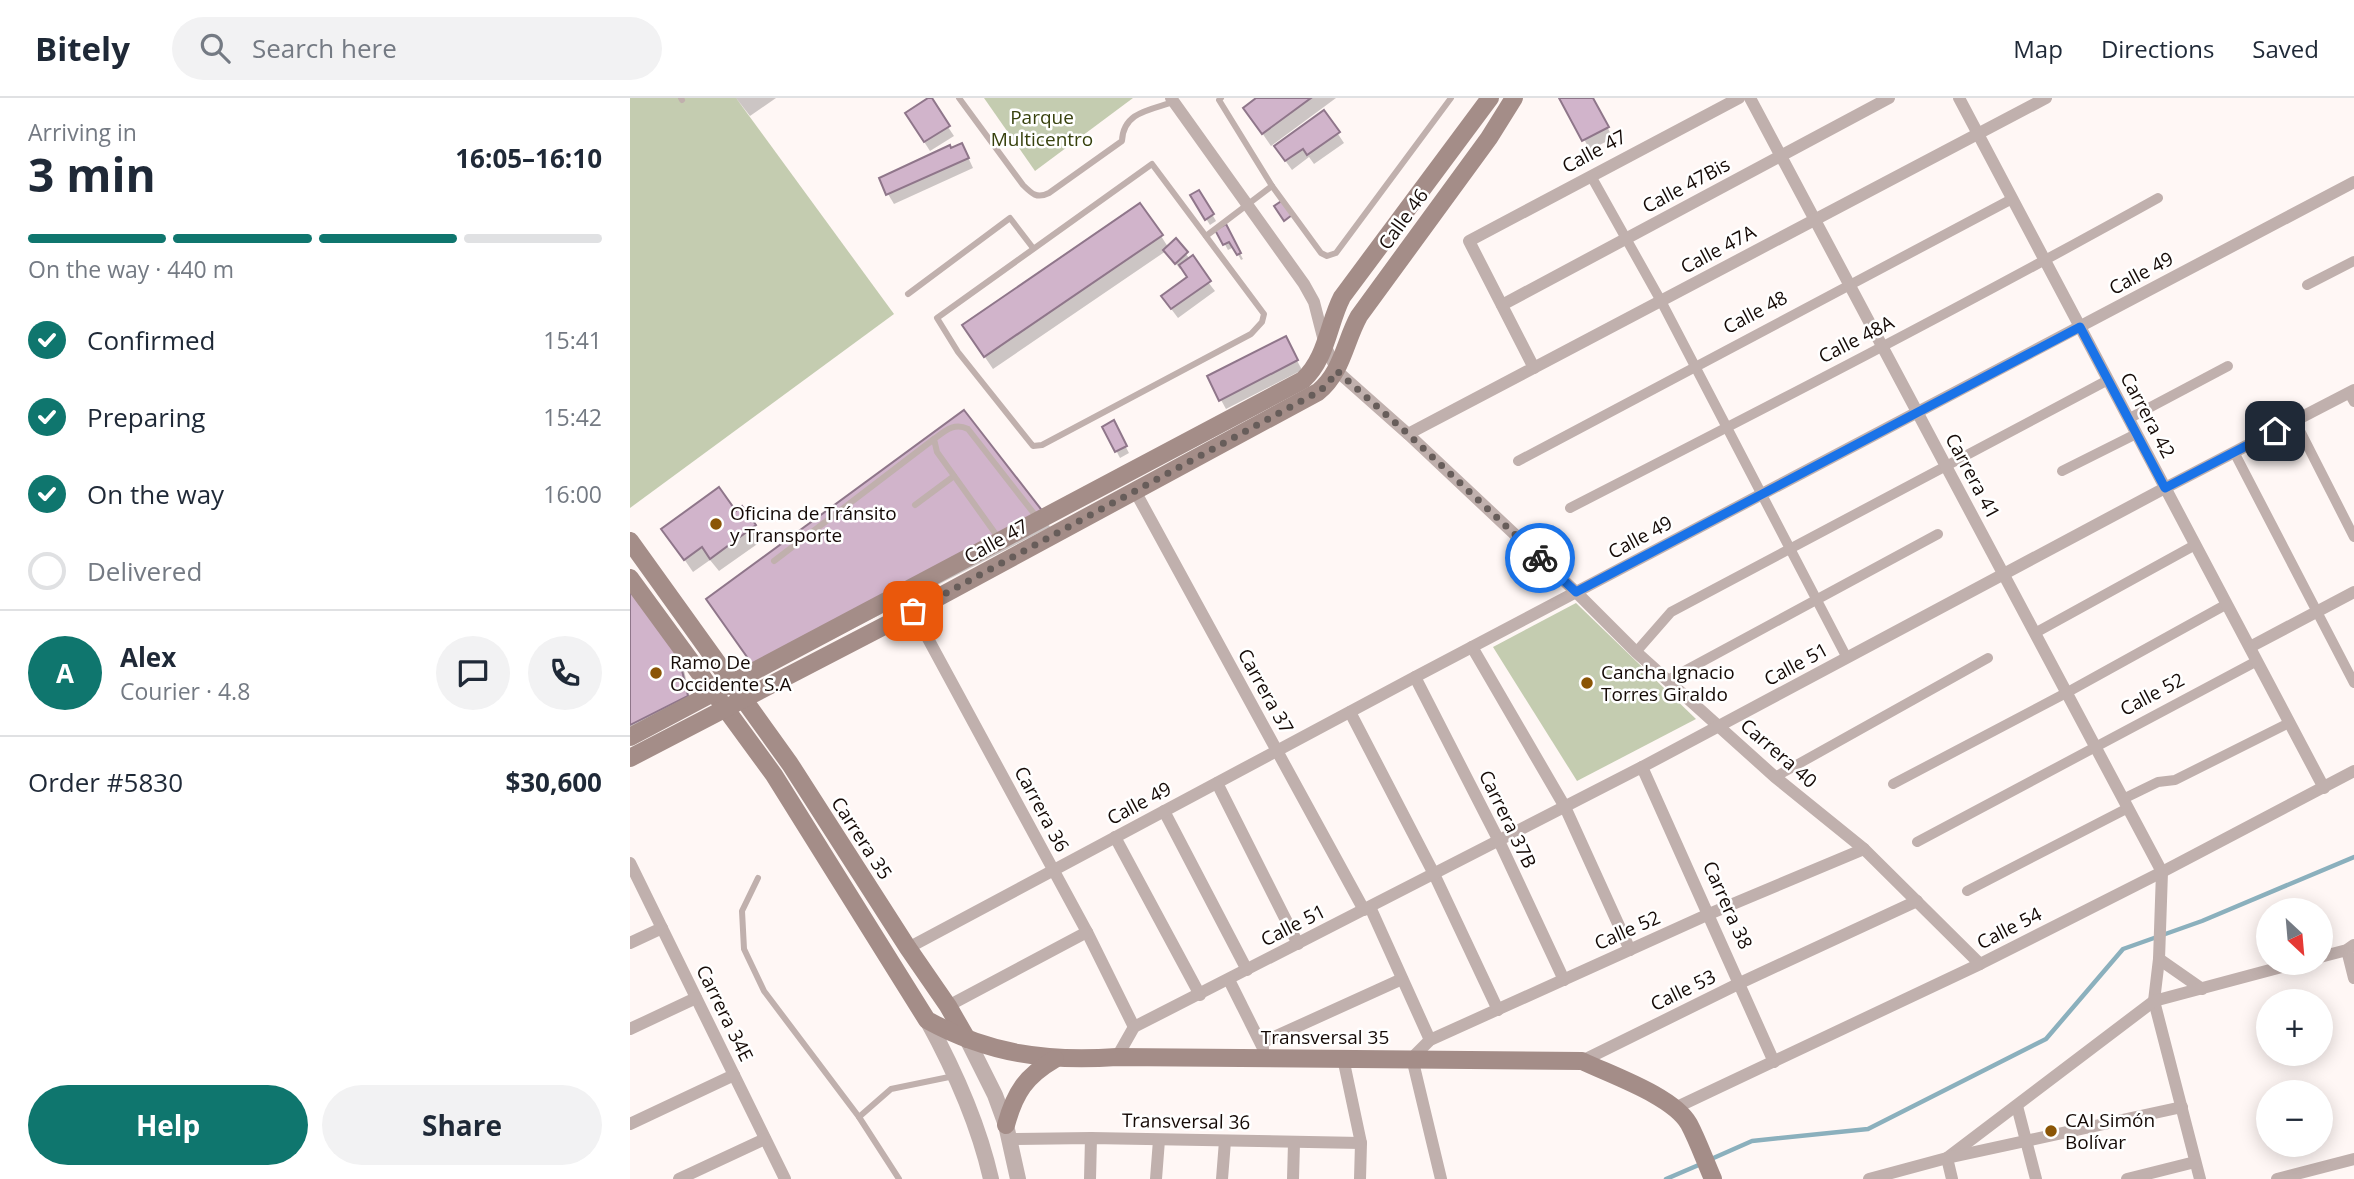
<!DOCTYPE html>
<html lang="en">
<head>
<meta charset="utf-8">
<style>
  :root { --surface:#fff; --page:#f2f2f3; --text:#1f2937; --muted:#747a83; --line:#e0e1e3; --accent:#0f766e }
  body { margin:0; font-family:"Open Sans",sans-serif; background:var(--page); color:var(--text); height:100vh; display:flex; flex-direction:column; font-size:26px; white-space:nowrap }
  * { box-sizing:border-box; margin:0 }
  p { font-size:23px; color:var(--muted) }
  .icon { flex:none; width:38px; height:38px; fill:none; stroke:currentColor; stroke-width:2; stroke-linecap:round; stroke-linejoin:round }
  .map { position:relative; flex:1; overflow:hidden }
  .drawer { display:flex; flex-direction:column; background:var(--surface); width:630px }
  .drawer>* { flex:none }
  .needle { width:46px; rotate:154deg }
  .tools { position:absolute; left:1626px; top:800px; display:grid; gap:14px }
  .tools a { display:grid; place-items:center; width:77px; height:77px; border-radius:50%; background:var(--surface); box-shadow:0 4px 18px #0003; font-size:35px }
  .pin { position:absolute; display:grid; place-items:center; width:60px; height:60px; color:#fff; margin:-30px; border-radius:14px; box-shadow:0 4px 10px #0006 }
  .courier { position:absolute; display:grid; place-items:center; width:70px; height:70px; margin:-35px; border:5px solid #1a73e8; border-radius:50%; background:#fff; color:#222; box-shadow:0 2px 9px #0007 }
  .head em { font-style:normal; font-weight:700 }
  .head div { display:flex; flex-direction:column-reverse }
  .head { display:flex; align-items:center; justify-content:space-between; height:119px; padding:0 28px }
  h1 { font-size:46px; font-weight:700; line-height:52px }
  .bar { display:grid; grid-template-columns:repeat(4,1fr); gap:10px 7px; align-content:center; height:84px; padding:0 28px }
  .bar i { height:9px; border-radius:5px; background:var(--line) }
  .bar .current { background:var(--accent) }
  .bar p { grid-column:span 4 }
  .line { display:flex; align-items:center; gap:18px; padding:0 28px; border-top:2px solid var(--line) }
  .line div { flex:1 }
  .round { display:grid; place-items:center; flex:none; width:74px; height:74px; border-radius:37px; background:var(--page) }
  ol { padding:0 28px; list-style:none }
  li { display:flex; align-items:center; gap:21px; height:77px }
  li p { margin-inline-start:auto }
  li .icon { padding:7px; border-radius:50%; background:var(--accent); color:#fff; stroke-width:4 }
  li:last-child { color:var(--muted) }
  li i { width:38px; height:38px; border:4px solid var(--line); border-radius:50% }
  .primary-button { display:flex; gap:14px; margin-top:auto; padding:14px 28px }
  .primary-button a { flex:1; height:80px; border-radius:42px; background:var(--accent); color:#fff; font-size:28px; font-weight:700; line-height:80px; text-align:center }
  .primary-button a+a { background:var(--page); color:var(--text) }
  header { display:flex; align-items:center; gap:42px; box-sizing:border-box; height:98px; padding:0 35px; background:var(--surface); border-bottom:2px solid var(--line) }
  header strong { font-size:33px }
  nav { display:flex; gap:38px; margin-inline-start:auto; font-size:24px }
  .search { width:490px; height:63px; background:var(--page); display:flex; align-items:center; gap:18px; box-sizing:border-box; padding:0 24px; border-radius:38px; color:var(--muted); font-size:26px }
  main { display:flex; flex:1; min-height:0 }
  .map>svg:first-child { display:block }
</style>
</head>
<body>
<header>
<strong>Bitely</strong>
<div class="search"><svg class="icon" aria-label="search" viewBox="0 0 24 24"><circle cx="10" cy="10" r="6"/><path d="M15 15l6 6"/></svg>Search here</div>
<nav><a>Map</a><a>Directions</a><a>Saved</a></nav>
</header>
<main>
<section class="drawer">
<div class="head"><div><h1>3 min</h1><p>Arriving in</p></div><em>16:05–16:10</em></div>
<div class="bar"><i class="current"></i><i class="current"></i><i class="current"></i><i></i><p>On the way · 440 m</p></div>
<ol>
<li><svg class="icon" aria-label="check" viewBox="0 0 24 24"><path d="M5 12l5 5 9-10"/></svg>Confirmed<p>15:41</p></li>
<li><svg class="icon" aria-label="check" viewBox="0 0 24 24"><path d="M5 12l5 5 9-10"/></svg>Preparing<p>15:42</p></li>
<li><svg class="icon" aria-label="check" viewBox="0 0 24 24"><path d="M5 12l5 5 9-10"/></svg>On the way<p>16:00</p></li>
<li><i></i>Delivered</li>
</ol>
<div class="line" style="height:126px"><b class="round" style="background:var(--accent);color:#fff">A</b><div><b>Alex</b><p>Courier · 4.8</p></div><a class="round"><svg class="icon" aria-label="chat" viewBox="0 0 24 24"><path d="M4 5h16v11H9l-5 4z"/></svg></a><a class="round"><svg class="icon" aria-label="phone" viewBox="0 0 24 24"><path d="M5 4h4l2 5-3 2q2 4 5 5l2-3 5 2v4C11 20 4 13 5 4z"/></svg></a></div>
<div class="line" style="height:91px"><div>Order #5830</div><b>$30,600</b></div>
<div class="primary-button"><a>Help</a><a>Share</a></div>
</section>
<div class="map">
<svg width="1724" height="1081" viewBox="0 0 1724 1081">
  <rect width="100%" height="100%" fill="#fff7f5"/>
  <!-- green -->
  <g fill="#c4ccb0">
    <path d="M0,0H106L264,216L0,410Z"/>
    <path d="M354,0H503L405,73Z"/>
    <path d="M946,505L1066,621L947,683L863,549Z"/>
  </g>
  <!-- shadow -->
  <g fill="#0003">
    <path d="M106,0H146L120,18Z"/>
    <path d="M629,0H706L641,48L615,10Z"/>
    <path d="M931,0H962L983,40L960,52Z"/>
    <path d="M694,15L714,45L684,66L679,59L662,72L652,58Z"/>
    <path d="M282,25L318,29L324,38L300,53Z"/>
    <path d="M337,57L343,70L264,106L258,96Z"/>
    <path d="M569,94L586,123L580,127L562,98Z"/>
    <path d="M595,128L613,161L611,162L604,149L598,152L587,132Z"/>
    <path d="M531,138L538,149L545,142L585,193L548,220L539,208L559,180L552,169L550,171L536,153L363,271L342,240Z"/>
    <path d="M655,240L672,272L596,311L591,302Z"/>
    <path d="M483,325L499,355L490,360L474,329Z"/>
    <path d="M112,411L133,442L89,473L80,462L63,474L34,432L105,415Z"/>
    <path d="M412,416L420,429L131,578L78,502Z"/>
    <path d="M0,492L52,563L62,608L0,639Z"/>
  </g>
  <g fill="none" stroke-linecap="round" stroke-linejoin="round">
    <!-- stream -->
    <g stroke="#8bb0bd" stroke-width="4.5">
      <path d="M1079,1062L1122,1043L1238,1031L1416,941L1493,851L1572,823L1724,759"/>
      <path d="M1036,1081L1071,1066"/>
    </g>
  </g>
  <!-- building -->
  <g fill="#d1b4cb" stroke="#8f768a" stroke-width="2">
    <path d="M298,0H302L320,28L294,44L275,15Z"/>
    <path d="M626,0H681L632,36L613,10Z"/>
    <path d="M929,0H963L979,29L952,43Z"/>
    <path d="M694,12L710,34L677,57L673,51L655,63L644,48Z"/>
    <path d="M332,45L339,60L256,97L249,80L320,47L321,50Z"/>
    <path d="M569,92L584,116L575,122L560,97Z"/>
    <path d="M653,102L662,117L654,123L644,108Z"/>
    <path d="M510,105L533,137L354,259L332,227Z"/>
    <path d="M596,126L611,155L607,157L599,144L593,147L585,132Z"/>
    <path d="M546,140L558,154L545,166L533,152Z"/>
    <path d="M563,157L581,183L541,211L531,198L557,179L549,167Z"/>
    <path d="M656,238L668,262L589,303L577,278Z"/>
    <path d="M334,312L414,415L122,566L76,501Z"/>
    <path d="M484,322L497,348L485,354L472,329Z"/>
    <path d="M89,389L106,413L112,408L126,427L80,461L72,449L54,462L31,431Z"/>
    <path d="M0,489L47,551L58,598L0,627Z"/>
  </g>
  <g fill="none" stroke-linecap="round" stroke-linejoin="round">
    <!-- service -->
    <g stroke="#c0b0ad" stroke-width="6">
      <path d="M51,0L52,2"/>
      <path d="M329,0L393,87C402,96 407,101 419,95L492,43C493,14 520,12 543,4"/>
      <path d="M591,0L589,2L642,88L691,155L697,158L706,155L821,0"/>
      <path d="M522,66L634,216L632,224L621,236L412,347L403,348L328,254L307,220Z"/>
      <path d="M576,138L642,88"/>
      <path d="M278,196L380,120L403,150"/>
      <path d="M285,407L324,378"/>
      <path d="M370,442L307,354L304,341C315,333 324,324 338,331L409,422"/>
      <path d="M144,463L304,341"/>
      <path d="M128,780L112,813L114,851L134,893L229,1019L269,1081"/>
      <path d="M229,1019L261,991L324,978"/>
    </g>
    <!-- pedestrian -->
    <g stroke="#c0b0ad" stroke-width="10">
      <path d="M961,78L1031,203L1217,560"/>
      <path d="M1677,187L1724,163"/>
      <path d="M1719,295L1724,304"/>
      <path d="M1498,321L1598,268"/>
      <path d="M1665,323L1724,439"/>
      <path d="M1604,354L1724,585"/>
      <path d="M888,363L1382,101"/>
      <path d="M1432,373L1506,336"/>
      <path d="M940,410C1137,309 1334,208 1528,100"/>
      <path d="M1405,535L1565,447"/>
      <path d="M1006,554L1041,514L1478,282"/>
      <path d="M1038,582L1308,436"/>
      <path d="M1145,679L1358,560"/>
      <path d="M1263,686L1436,595L1597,506"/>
      <path d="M1493,701L1528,684L1545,682L1659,625"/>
      <path d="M1287,744L1627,563"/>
      <path d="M1337,793L1498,710"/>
    </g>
    <!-- minor -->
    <g stroke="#c0b0ad" stroke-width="12">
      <path d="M541,0L674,186L684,204L695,247L707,273L778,336L946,494L1006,554L1145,679L1234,751L1350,866"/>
      <path d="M1120,0L1532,774L1529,861L1524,903L1570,1081"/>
      <path d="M1329,0L1694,690"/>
      <path d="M872,207L1259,0"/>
      <path d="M904,270L839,143L1109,0"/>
      <path d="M778,336L1416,0"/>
      <path d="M505,393L734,812"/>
      <path d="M283,513L457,834L504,929"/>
      <path d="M842,549L935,709L1000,852"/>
      <path d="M1620,549L1724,494"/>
      <path d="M785,579L869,743L934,882"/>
      <path d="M720,614L804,776L868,912"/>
      <path d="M1012,669L1144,964"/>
      <path d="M587,685L668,846"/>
      <path d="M534,713L617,872"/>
      <path d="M485,739L570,897"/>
      <path d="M0,765L155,1081"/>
      <path d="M740,809L800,942"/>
      <path d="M0,845L32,830"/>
      <path d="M278,850L785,579L1724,84"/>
      <path d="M1717,852L1724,880"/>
      <path d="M1690,859L1717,852L1724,847"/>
      <path d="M1529,861L1572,891"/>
      <path d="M599,882L633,950"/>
      <path d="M318,908L457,834"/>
      <path d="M0,931L66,900"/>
      <path d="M631,945L772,881"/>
      <path d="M487,959L504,929L1012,669L1535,390L1724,292"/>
      <path d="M713,960L731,1045L730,1081"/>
      <path d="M952,963L1110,885L1287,803"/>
      <path d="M1387,1008L1406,1081"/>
      <path d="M1045,1010L1350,866L1532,774L1724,673"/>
      <path d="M0,1026L104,977"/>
      <path d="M379,1041L461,1040L731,1045"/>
      <path d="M1317,1060L1524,903L1670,864"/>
      <path d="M1317,1060L1322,1081"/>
      <path d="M49,1081L135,1041"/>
      <path d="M460,1081L461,1040"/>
      <path d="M526,1081L529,1042"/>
      <path d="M592,1081L595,1043"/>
      <path d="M663,1081L664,1045"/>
      <path d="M811,1081L782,960L800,942L1079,816L1234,751"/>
      <path d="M1239,1081L1317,1060L1552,1009"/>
      <path d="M1497,1081L1565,1064"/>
      <path d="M1647,1081L1724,1061"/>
    </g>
    <!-- tertiary -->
    <g stroke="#c0b0ad" stroke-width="16">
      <path d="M297,922C325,973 348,1024 361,1081"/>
      <path d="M337,941L365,997L376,1027L388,1081"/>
    </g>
    <!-- secondary -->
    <g stroke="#a48d88" stroke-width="18">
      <path d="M0,443L160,666L278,850L318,908L337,941"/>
      <path d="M0,480L144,677L297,922C359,956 417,964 487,959L952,963C981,977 1043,998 1059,1026C1068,1043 1075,1063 1083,1081"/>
      <path d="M0,639L673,282C697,260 698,226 712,199L860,0"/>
      <path d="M0,660L283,513L688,294C712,275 715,243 729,218L859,40L884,0"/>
      <path d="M376,1027C385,994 396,978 425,961"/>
    </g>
  </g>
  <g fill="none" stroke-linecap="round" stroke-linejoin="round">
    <!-- done -->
    <path stroke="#675d5a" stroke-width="7" stroke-dasharray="0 12.6" d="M283,513L688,294L697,287L707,273L778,336L910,460"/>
    <!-- route -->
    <path stroke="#1a73e8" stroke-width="9" d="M910,460L946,494L1450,229L1535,390L1645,333"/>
  </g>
  <!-- markers -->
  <g fill="#8b5506" stroke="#fff" stroke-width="2.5">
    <circle cx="86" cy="426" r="7"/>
    <circle cx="26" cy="575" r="7"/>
    <circle cx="957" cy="585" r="7"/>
    <circle cx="1421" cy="1033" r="7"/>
  </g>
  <g text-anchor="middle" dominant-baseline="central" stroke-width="5" stroke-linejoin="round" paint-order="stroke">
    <!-- park labels -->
    <g font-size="19" fill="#38420e" stroke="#fff">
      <text x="412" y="19">Parque<tspan x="412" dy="22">Multicentro</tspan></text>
    </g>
    <!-- street labels -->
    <g font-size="19" fill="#150a06" stroke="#fff">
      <text transform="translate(964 53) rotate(-28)">Calle 47</text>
      <text transform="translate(1056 87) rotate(-28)">Calle 47Bis</text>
      <text transform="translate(773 121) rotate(-54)">Calle 46</text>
      <text transform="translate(1088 151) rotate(-28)">Calle 47A</text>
      <text transform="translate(1511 175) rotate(-28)">Calle 49</text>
      <text transform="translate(1125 214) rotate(-28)">Calle 48</text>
      <text transform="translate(1226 241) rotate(-27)">Calle 48A</text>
      <text transform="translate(1518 317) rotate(62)">Carrera 42</text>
      <text transform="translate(1343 378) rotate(62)">Carrera 41</text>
      <text transform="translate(1010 439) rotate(-28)">Calle 49</text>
      <text transform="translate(366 443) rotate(-29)">Calle 47</text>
      <text transform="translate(1166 566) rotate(-28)">Calle 51</text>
      <text transform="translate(636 593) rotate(61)">Carrera 37</text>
      <text transform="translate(1522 596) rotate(-28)">Calle 52</text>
      <text transform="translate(1149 655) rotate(41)">Carrera 40</text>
      <text transform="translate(509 705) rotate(-28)">Calle 49</text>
      <text transform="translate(412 711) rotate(62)">Carrera 36</text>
      <text transform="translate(878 721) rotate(64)">Carrera 37B</text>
      <text transform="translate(232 740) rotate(57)">Carrera 35</text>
      <text transform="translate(1098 807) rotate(66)">Carrera 38</text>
      <text transform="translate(663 827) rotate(-27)">Calle 51</text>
      <text transform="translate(1379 830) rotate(-27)">Calle 54</text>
      <text transform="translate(997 832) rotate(-24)">Calle 52</text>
      <text transform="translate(1053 892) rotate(-26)">Calle 53</text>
      <text transform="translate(95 915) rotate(64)">Carrera 34E</text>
      <text x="695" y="939">Transversal 35</text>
      <text transform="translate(556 1023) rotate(1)">Transversal 36</text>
    </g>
    <!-- poi labels -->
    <g font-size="19" fill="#150a06" stroke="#fff" text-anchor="start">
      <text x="100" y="415">Oficina de Tránsito<tspan x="100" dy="22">y Transporte</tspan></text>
      <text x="40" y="564">Ramo De<tspan x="40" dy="22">Occidente S.A</tspan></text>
      <text x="971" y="574">Cancha Ignacio<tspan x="971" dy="22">Torres Giraldo</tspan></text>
      <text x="1435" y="1022">CAI Simón<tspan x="1435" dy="22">Bolívar</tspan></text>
    </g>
  </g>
</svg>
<div class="tools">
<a><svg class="needle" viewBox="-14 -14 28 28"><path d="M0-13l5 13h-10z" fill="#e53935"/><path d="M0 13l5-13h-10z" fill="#747a83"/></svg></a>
<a>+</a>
<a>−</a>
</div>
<div class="pin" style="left:283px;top:513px;background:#ea580c"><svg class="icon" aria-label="bag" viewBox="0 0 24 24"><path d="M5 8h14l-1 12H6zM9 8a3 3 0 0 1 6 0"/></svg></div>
<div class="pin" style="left:1645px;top:333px;background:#1f2937"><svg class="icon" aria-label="home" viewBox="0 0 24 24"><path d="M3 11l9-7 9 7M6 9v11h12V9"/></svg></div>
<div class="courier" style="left:910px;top:460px"><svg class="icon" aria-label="bike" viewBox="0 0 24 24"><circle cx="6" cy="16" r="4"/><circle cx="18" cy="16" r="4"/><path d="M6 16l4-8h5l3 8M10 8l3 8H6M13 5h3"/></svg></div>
</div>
</main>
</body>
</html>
